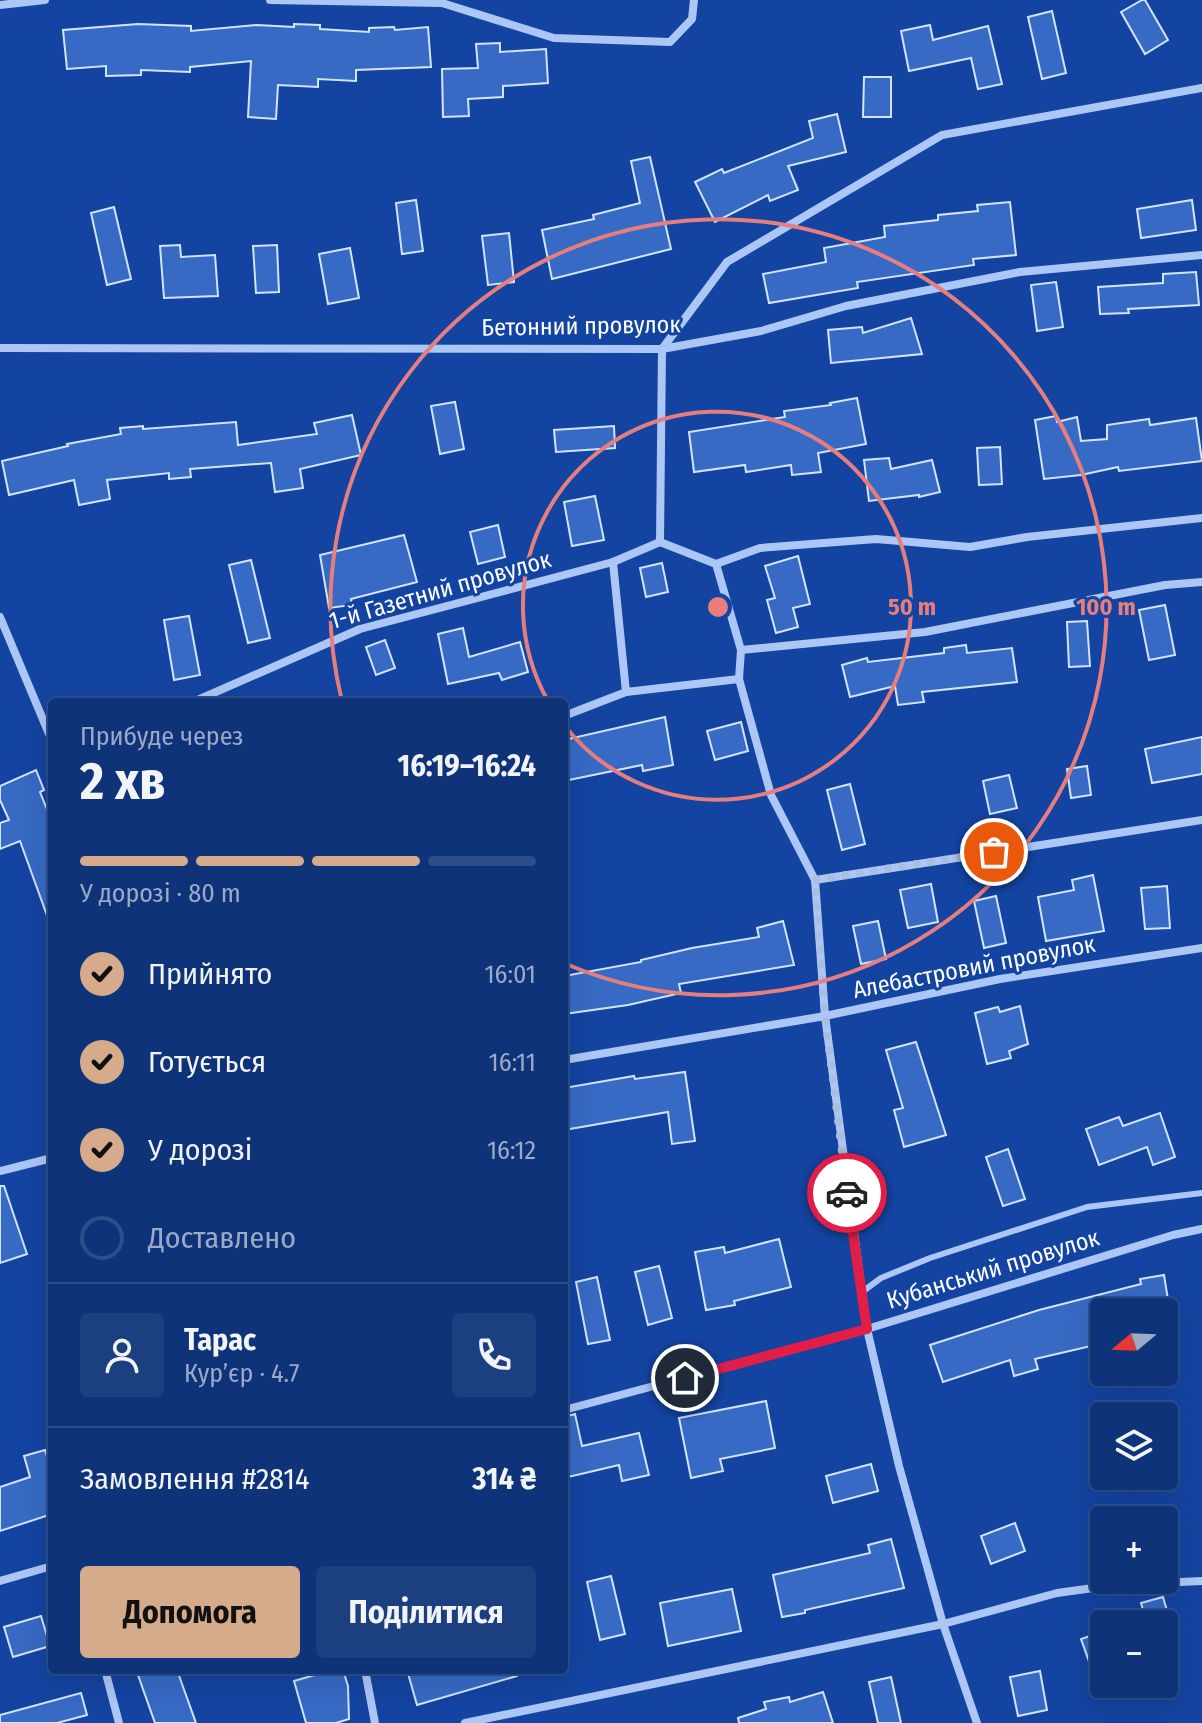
<!DOCTYPE html>
<html lang="uk">
<head>
<meta charset="utf-8">
<style>
  :root { --surface:#0e3379; --page:#1c3f80; --text:#f1f3f6; --muted:#9baac6; --line:#2e4e8a; --accent:#d6ab8b }
  body { margin:0; font-family:"Fira Sans Condensed",sans-serif; background:var(--page); color:var(--text); height:100vh; display:flex; flex-direction:column; font-size:30px; white-space:nowrap }
  * { box-sizing:border-box; margin:0 }
  p { font-size:26px; color:var(--muted) }
  .icon { flex:none; width:44px; height:44px; fill:none; stroke:currentColor; stroke-width:2; stroke-linecap:round; stroke-linejoin:round }
  .map { position:relative; flex:1; overflow:hidden }
  .details { position:absolute; left:48px; top:698px; width:520px; height:976px; display:flex; flex-direction:column; background:var(--surface); border-radius:8px; box-shadow:0 8px 32px #0002,0 0 0 2px var(--line) }
  .details>* { flex:none }
  .needle { width:52px; rotate:251deg }
  .tools { position:absolute; left:1090px; top:1298px; display:grid; gap:16px }
  .tools a { display:grid; place-items:center; width:88px; height:88px; border-radius:8px; background:var(--surface); box-shadow:0 8px 32px #0002,0 0 0 2px var(--line); font-size:40px }
  .pin { position:absolute; display:grid; place-items:center; width:68px; height:68px; color:#fff; margin:-34px; border:4px solid #fff; border-radius:50%; box-shadow:0 2px 8px #0007 }
  .courier { position:absolute; display:grid; place-items:center; width:80px; height:80px; margin:-40px; border:6px solid #e11d48; border-radius:50%; background:#fff; color:#222; box-shadow:0 2px 10px #0007 }
  .overview em { font-style:normal; font-weight:700 }
  .overview div { display:flex; flex-direction:column-reverse }
  .overview { display:flex; align-items:center; justify-content:space-between; height:136px; padding:0 32px }
  h1 { font-size:52px; font-weight:700; line-height:60px }
  .bar { display:grid; grid-template-columns:repeat(4,1fr); gap:12px 8px; align-content:center; height:96px; padding:0 32px }
  .bar i { height:10px; border-radius:6px; background:var(--line) }
  .bar .on { background:var(--accent) }
  .bar p { grid-column:span 4 }
  .line { display:flex; align-items:center; gap:20px; padding:0 32px; border-top:2px solid var(--line) }
  .line div { flex:1 }
  .round { display:grid; place-items:center; flex:none; width:84px; height:84px; border-radius:8px; background:var(--page) }
  ol { padding:0 32px; list-style:none }
  li { display:flex; align-items:center; gap:24px; height:88px }
  li p { margin-inline-start:auto }
  li .icon { padding:8px; border-radius:50%; background:var(--accent); color:#111; stroke-width:4 }
  li:last-child { color:var(--muted) }
  li i { width:44px; height:44px; border:4px solid var(--line); border-radius:50% }
  .action { display:flex; gap:16px; margin-top:auto; padding:16px 32px }
  .action a { flex:1; height:92px; border-radius:8px; background:var(--accent); color:#111; font-size:32px; font-weight:700; line-height:92px; text-align:center }
  .action a+a { background:var(--page); color:var(--text) }
  .map>svg:first-child { display:block }
</style>
</head>
<body>
<div class="map">
<svg width="1202" height="1723" viewBox="0 0 1202 1723">
  <rect width="100%" height="100%" fill="#1344a1"/>
  <!-- building -->
  <g fill="#376ac5" stroke="#d4e3fe" stroke-width="2">
    <path d="M1142,0H1145L1168,40L1145,54L1121,12Z"/>
    <path d="M1052,11L1066,73L1042,79L1028,17Z"/>
    <path d="M138,24L191,26V31L257,25L294,27V24L320,25V29L369,32V28L394,27L395,30L428,27L431,67L356,70V81L318,79V87L278,85L276,119L248,117L251,61L190,67V72L141,70V75L106,76V66L67,69L63,30Z"/>
    <path d="M930,25L933,40L988,26L1002,84L978,89L971,58L909,71L901,31Z"/>
    <path d="M500,43V52L546,49L548,83L503,86V97L468,99L469,116L443,117L442,69L478,68L476,44Z"/>
    <path d="M864,77H891V117H863Z"/>
    <path d="M837,114L846,152L788,166L798,190L770,201L768,195L715,222L695,182L722,169L724,173L813,138L809,121Z"/>
    <path d="M650,157L671,249L552,279L542,230L594,219L593,215L640,203L631,161Z"/>
    <path d="M416,200L423,251L402,254L396,203Z"/>
    <path d="M1192,200L1196,230L1141,238L1137,209Z"/>
    <path d="M1010,202L1016,255L973,259L974,265L857,282L858,288L769,303L763,274L826,262L824,248L885,237L884,226L938,220V215L978,211L977,205Z"/>
    <path d="M114,207L131,279L107,285L91,213Z"/>
    <path d="M509,233L514,282L488,285L482,236Z"/>
    <path d="M180,245L181,257L215,255L218,296L164,298L160,246Z"/>
    <path d="M277,245L279,292L256,293L253,246Z"/>
    <path d="M350,248L359,298L328,304L319,254Z"/>
    <path d="M1196,272L1199,305L1128,309L1129,313L1100,314L1098,287L1163,283V274Z"/>
    <path d="M1056,282L1063,327L1037,331L1031,285Z"/>
    <path d="M911,318L922,354L831,363L828,330L862,327L863,333Z"/>
    <path d="M857,398L866,444L818,453L821,472L792,475L791,465L746,472L745,465L694,472L689,432L785,417L784,411L831,405L830,403Z"/>
    <path d="M455,402L464,449L440,454L431,406Z"/>
    <path d="M352,415L361,455L300,469L303,488L275,492L271,463L190,469L191,477L169,479V473L107,480L110,499L79,505L74,480L9,495L2,461L68,446L67,444L121,434L120,428L143,426V429L236,422L238,445L317,434L314,423Z"/>
    <path d="M1056,416L1057,422L1077,417L1081,441L1107,439V425L1149,419L1150,425L1196,418L1202,461L1119,471L1118,467L1081,475L1044,479L1035,420Z"/>
    <path d="M614,426L615,448L556,452L554,430Z"/>
    <path d="M1000,447L1002,484L979,485L977,448Z"/>
    <path d="M889,458L891,469L932,460L940,492L919,497V495L869,501L864,460Z"/>
    <path d="M595,496L604,540L572,546L564,502Z"/>
    <path d="M498,525L505,557L478,564L470,532Z"/>
    <path d="M404,535L417,582L351,599L352,605L329,608L320,555Z"/>
    <path d="M798,556L810,604L793,608L798,627L776,633L767,600L775,598L765,566Z"/>
    <path d="M251,560L270,638L248,643L229,565Z"/>
    <path d="M662,563L668,592L646,597L640,568Z"/>
    <path d="M1165,605L1175,655L1149,660L1139,610Z"/>
    <path d="M189,616L200,675L174,680L164,620Z"/>
    <path d="M1087,621L1090,666L1069,667L1067,622Z"/>
    <path d="M463,628L469,657L520,642L528,672L502,680L499,673L448,684L438,634Z"/>
    <path d="M385,640L395,668L376,675L366,647Z"/>
    <path d="M966,645L967,653L1012,648L1017,682L922,692L924,702L898,705L895,686L850,697L842,665L867,658L868,662L944,653V648Z"/>
    <path d="M665,717L673,765L643,771L642,765L564,781V740Z"/>
    <path d="M741,722L748,751L715,760L707,731Z"/>
    <path d="M1202,737V774L1152,783L1145,749Z"/>
    <path d="M1087,766L1091,795L1071,798L1067,769Z"/>
    <path d="M36,770L44,790L40,792L52,822V921H49L20,841L0,849V823L9,820L0,800V786Z"/>
    <path d="M1009,775L1017,808L990,814L983,781Z"/>
    <path d="M850,784L865,844L842,850L827,790Z"/>
    <path d="M1093,875L1104,931L1046,941L1038,897L1074,890L1072,880Z"/>
    <path d="M931,884L938,922L908,928L900,890Z"/>
    <path d="M1167,886L1170,928L1145,929L1141,888Z"/>
    <path d="M996,896L1006,943L984,948L974,901Z"/>
    <path d="M783,921L794,965L679,984L681,993L628,1005L564,1014V976L641,962V960L692,948L759,937L757,928Z"/>
    <path d="M878,921L886,959L861,964L853,926Z"/>
    <path d="M1020,1006L1028,1044L1009,1051L1011,1058L987,1064L975,1013L998,1007L1000,1012Z"/>
    <path d="M916,1042L946,1135L904,1147L894,1110L903,1108L886,1050Z"/>
    <path d="M685,1072L695,1141L672,1144L668,1112L564,1130V1088L634,1076L635,1079Z"/>
    <path d="M1160,1113L1175,1157L1153,1165L1147,1147L1099,1165L1086,1129L1119,1117L1123,1126Z"/>
    <path d="M1008,1149L1025,1199L1003,1206L986,1157Z"/>
    <path d="M0,1186H4L27,1254L0,1263Z"/>
    <path d="M779,1239L791,1287L734,1301L735,1305L706,1310L695,1252L724,1247L725,1253Z"/>
    <path d="M659,1266L672,1318L648,1325L635,1272Z"/>
    <path d="M1164,1275L1170,1312H1104V1343L1035,1359L1038,1369L1014,1376L1010,1360L943,1382L930,1345L1039,1310L1141,1284L1140,1279Z"/>
    <path d="M597,1277L610,1340L588,1344L576,1282Z"/>
    <path d="M766,1401L775,1448L720,1459L723,1471L691,1478L679,1418Z"/>
    <path d="M575,1414L582,1446L639,1433L649,1475L622,1481L619,1465L564,1478V1417Z"/>
    <path d="M45,1450L52,1473V1514L0,1531V1487L30,1477L24,1456Z"/>
    <path d="M871,1464L878,1491L833,1503L826,1476Z"/>
    <path d="M1015,1523L1025,1551L991,1564L981,1536Z"/>
    <path d="M891,1539L904,1588L805,1610V1613L782,1617L773,1575L870,1553L868,1545Z"/>
    <path d="M611,1576L625,1634L600,1640L587,1582Z"/>
    <path d="M732,1589L741,1631L668,1646L660,1603Z"/>
    <path d="M1163,1597L1171,1624H1147L1141,1603Z"/>
    <path d="M41,1616L50,1646L13,1657L4,1627Z"/>
    <path d="M1104,1631V1694L1101,1695L1081,1639Z"/>
    <path d="M151,1670H177L196,1723H155L138,1675Z"/>
    <path d="M332,1670H343L348,1686L349,1719L336,1723H306L294,1681Z"/>
    <path d="M407,1670H517V1676L417,1705Z"/>
    <path d="M1040,1671L1047,1710L1018,1716L1010,1677Z"/>
    <path d="M891,1677L901,1723H878L869,1682Z"/>
    <path d="M823,1692L833,1723H739L738,1718L766,1709L764,1702L789,1697L790,1702Z"/>
    <path d="M81,1693L87,1715L57,1723H0V1715Z"/>
  </g>
  <g fill="none" stroke-linecap="round" stroke-linejoin="round">
    <!-- service -->
    <path stroke="#acc6f5" stroke-width="6" d="M862,1292L881,1278L930,1258L1087,1207L1202,1193"/>
    <!-- minor -->
    <g stroke="#acc6f5" stroke-width="8">
      <path d="M270,0L442,3L554,38L670,42L692,19L694,0"/>
      <path d="M0,5L45,0"/>
      <path d="M0,348L662,349L761,331L846,306L1020,272L1202,255"/>
      <path d="M716,564L760,548L876,539L970,547L1027,537L1202,518"/>
      <path d="M0,617L52,741"/>
      <path d="M741,650L925,632L1165,585L1202,582"/>
      <path d="M626,692L739,679"/>
      <path d="M193,702L360,629L613,562L660,542"/>
      <path d="M564,716L626,692L613,562"/>
      <path d="M815,880L1202,820"/>
      <path d="M564,1060L825,1016L1000,979L1202,948"/>
      <path d="M0,1171L52,1158"/>
      <path d="M564,1410L867,1329L1173,1235L1202,1229"/>
      <path d="M0,1581L52,1566"/>
      <path d="M105,1670L119,1723"/>
      <path d="M365,1670L375,1723"/>
      <path d="M465,1723L943,1624L1057,1593L1115,1585L1202,1581"/>
      <path d="M977,1723L943,1624L899,1466L867,1329L825,1016L815,880L771,795L739,679L741,650L716,564L660,542L662,349L727,262L942,135L1202,88"/>
    </g>
  </g>
  <g fill="none" stroke-linecap="round" stroke-linejoin="round">
    <!-- done -->
    <path stroke="#acbede" stroke-width="8" stroke-dasharray="0 14.4" d="M847,1193L825,1016L815,880L994,852"/>
    <!-- route -->
    <path stroke="#e11d48" stroke-width="10" d="M685,1378L867,1329L847,1193"/>
  </g>
  <!-- distance rings -->
  <g fill="none" stroke="#e67e7e" stroke-width="4">
    <path d="M548 701A194 194 0 1 1 564 725"/>
    <path d="M342 701A388 388 0 1 1 566 964"/>
  </g>
  <g text-anchor="middle" dominant-baseline="central" stroke-width="6" stroke-linejoin="round" paint-order="stroke">
    <!-- street labels -->
    <g font-size="24" fill="#fff" stroke="#1344a1">
      <text transform="translate(581 326) rotate(-1)">Бетонний провулок</text>
      <text transform="translate(440 590) rotate(-16)">1-й Газетний провулок</text>
      <text transform="translate(974 967) rotate(-11)">Алебастровий провулок</text>
      <text transform="translate(993 1269) rotate(-17)">Кубанський провулок</text>
    </g>
  </g>
  <circle cx="718" cy="607" r="12" fill="#e67e7e" stroke="#1344a1" stroke-width="4"/>
  <g font-size="24" text-anchor="middle" font-weight="bold" fill="#e67e7e" stroke="#1344a1" stroke-width="6" stroke-linejoin="round" paint-order="stroke">
    <text x="912" y="615">50 m</text>
    <text x="1106" y="615">100 m</text>
  </g>
</svg>
<div class="tools">
<a><svg class="needle" viewBox="-14 -14 28 28"><path d="M0-13l5 13h-10z" fill="#e53935"/><path d="M0 13l5-13h-10z" fill="#9baac6"/></svg></a>
<a><svg class="icon" aria-label="layers" viewBox="0 0 24 24"><path d="M12 4l9 5-9 5-9-5zM3 14l9 5 9-5"/></svg></a>
<a>+</a>
<a>−</a>
</div>
<div class="pin" style="left:994px;top:852px;background:#ea580c"><svg class="icon" aria-label="bag" viewBox="0 0 24 24"><path d="M5 8h14l-1 12H6zM9 8a3 3 0 0 1 6 0"/></svg></div>
<div class="pin" style="left:685px;top:1378px;background:#1f2937"><svg class="icon" aria-label="home" viewBox="0 0 24 24"><path d="M3 11l9-7 9 7M6 9v11h12V9"/></svg></div>
<div class="courier" style="left:847px;top:1193px"><svg class="icon" aria-label="car" viewBox="0 0 24 24"><path d="M5 17H2v-5l4-1 3-4h7l3 4 3 1v5h-3M9 17h6M6 11h13"/><circle cx="7" cy="17" r="2"/><circle cx="17" cy="17" r="2"/></svg></div>
<section class="details">
<div class="overview"><div><h1>2 хв</h1><p>Прибуде через</p></div><em>16:19–16:24</em></div>
<div class="bar"><i class="on"></i><i class="on"></i><i class="on"></i><i></i><p>У дорозі · 80 m</p></div>
<ol>
<li><svg class="icon" aria-label="check" viewBox="0 0 24 24"><path d="M5 12l5 5 9-10"/></svg>Прийнято<p>16:01</p></li>
<li><svg class="icon" aria-label="check" viewBox="0 0 24 24"><path d="M5 12l5 5 9-10"/></svg>Готується<p>16:11</p></li>
<li><svg class="icon" aria-label="check" viewBox="0 0 24 24"><path d="M5 12l5 5 9-10"/></svg>У дорозі<p>16:12</p></li>
<li><i></i>Доставлено</li>
</ol>
<div class="line" style="height:144px"><a class="round"><svg class="icon" aria-label="person" viewBox="0 0 24 24"><circle cx="12" cy="8" r="4"/><path d="M4 21q1-7 8-7t8 7"/></svg></a><div><b>Тарас</b><p>Кур’єр · 4.7</p></div><a class="round"><svg class="icon" aria-label="phone" viewBox="0 0 24 24"><path d="M5 4h4l2 5-3 2q2 4 5 5l2-3 5 2v4C11 20 4 13 5 4z"/></svg></a></div>
<div class="line" style="height:104px"><div>Замовлення #2814</div><b>314 ₴</b></div>
<div class="action"><a>Допомога</a><a>Поділитися</a></div>
</section>
</div>
</body>
</html>
